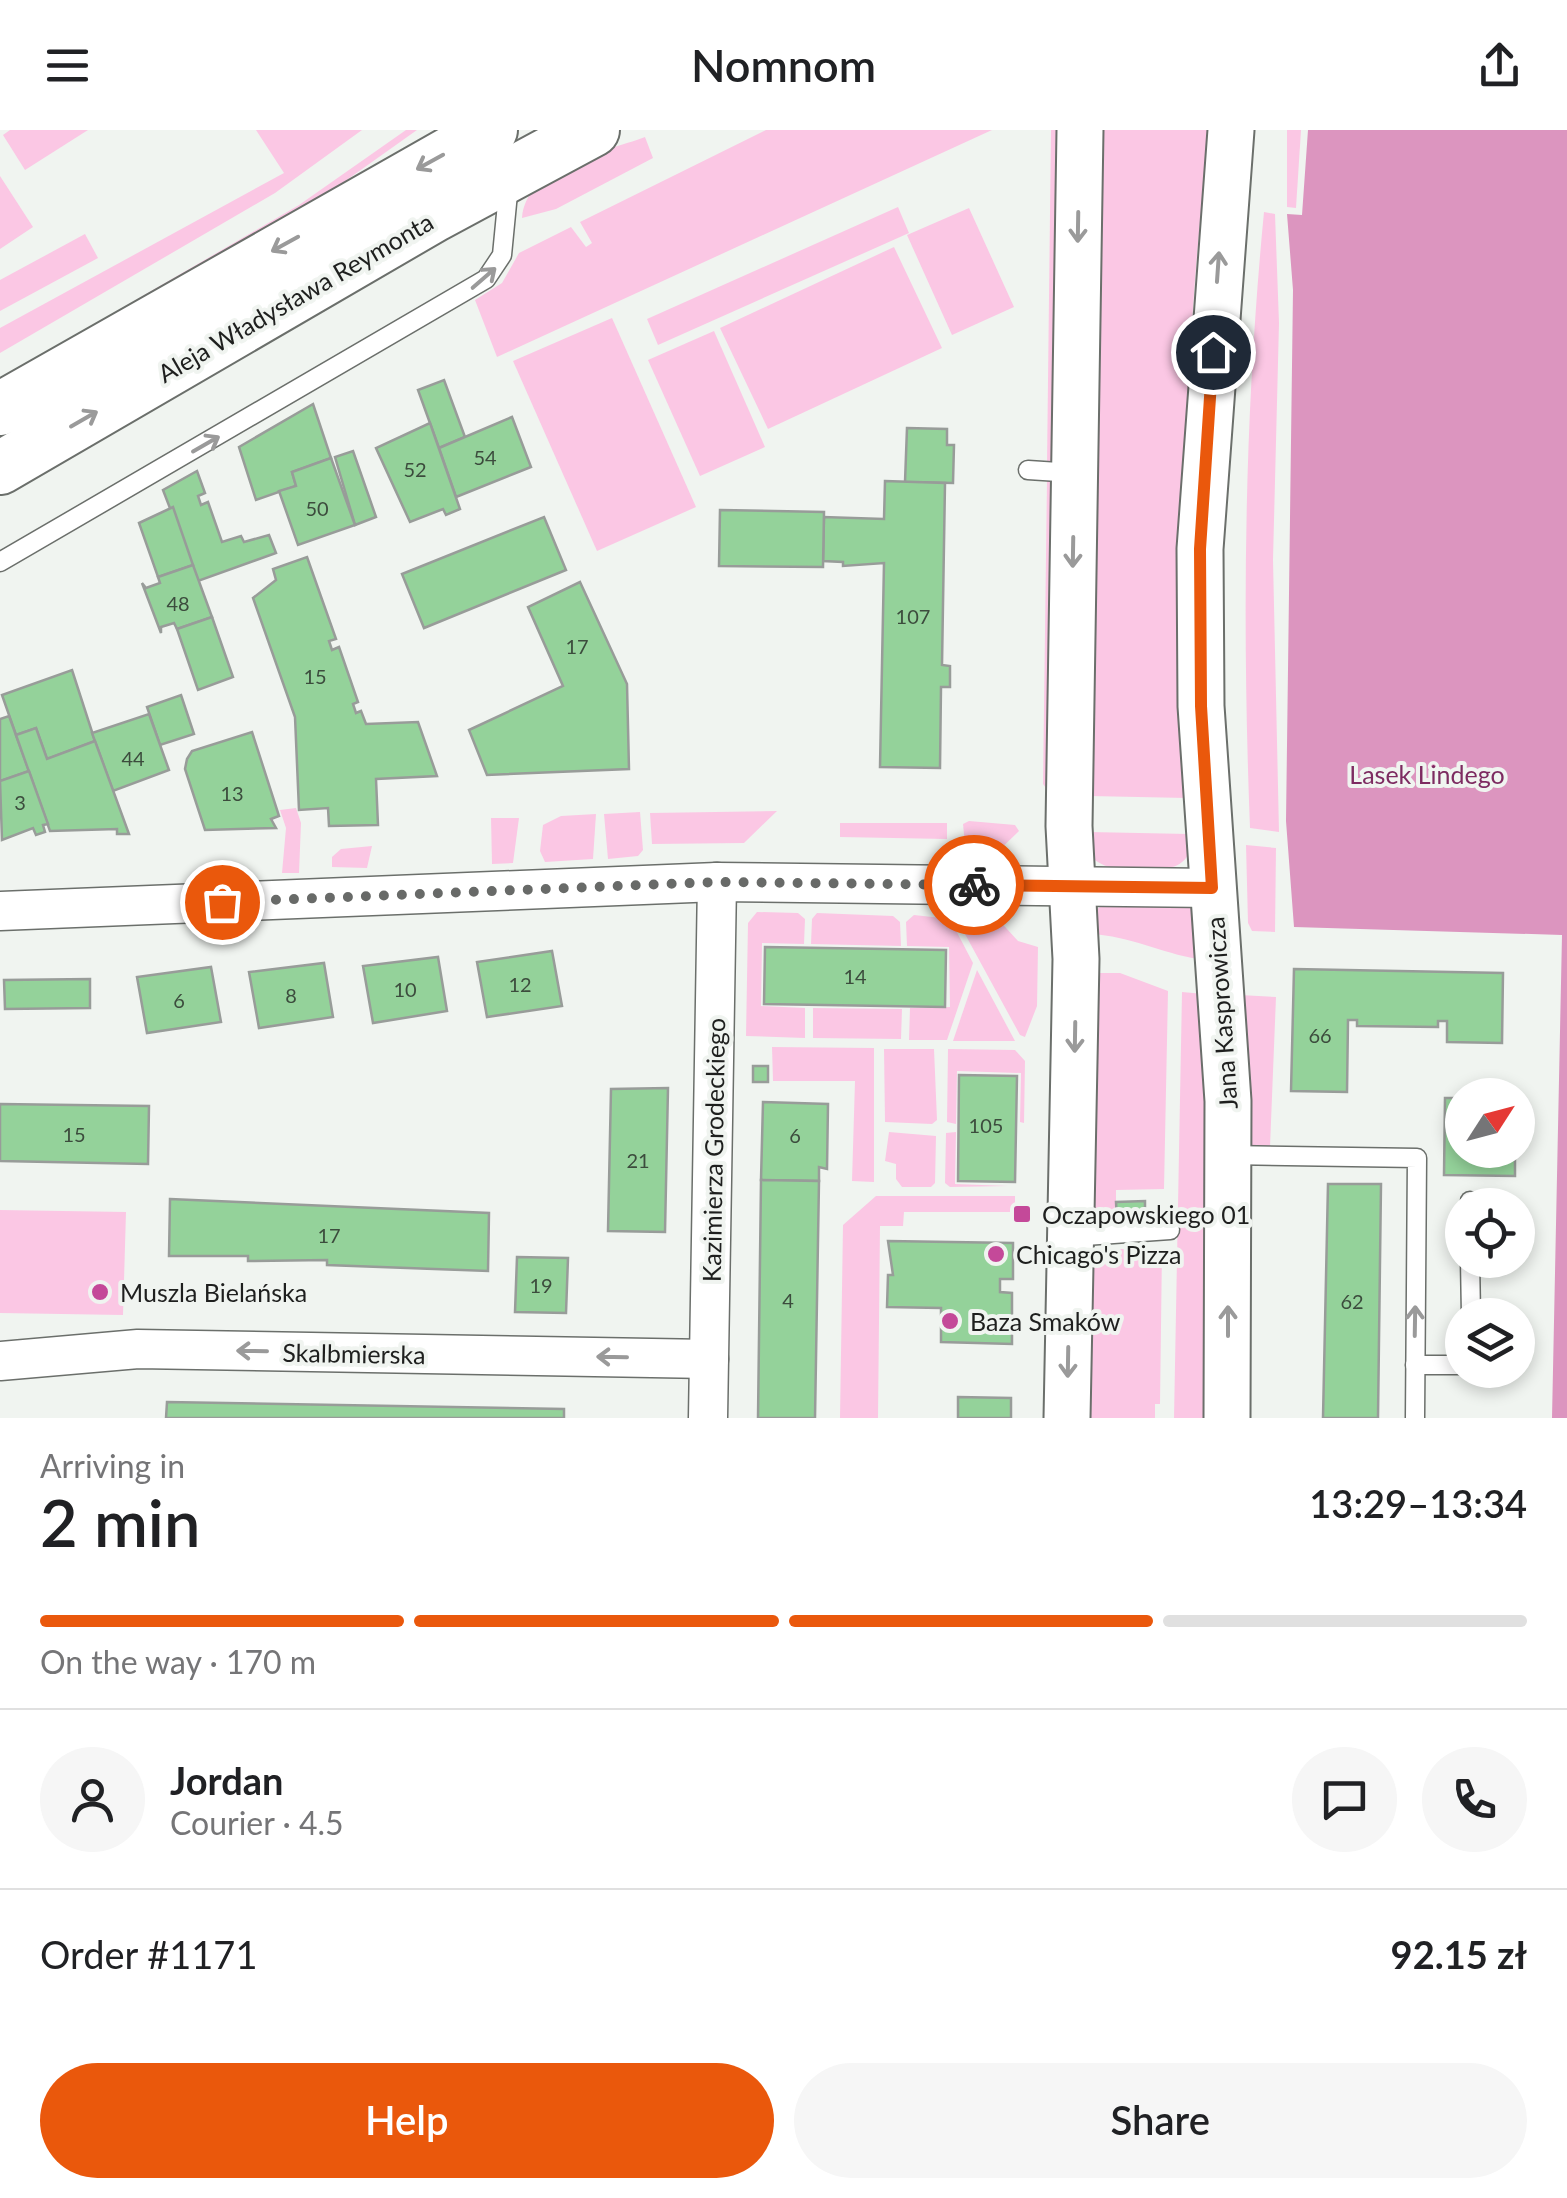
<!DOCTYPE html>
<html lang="en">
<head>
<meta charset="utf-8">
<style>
  :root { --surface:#fff; --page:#f6f6f6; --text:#202124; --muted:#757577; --line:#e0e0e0; --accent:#ea580c }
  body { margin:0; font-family:Lato,sans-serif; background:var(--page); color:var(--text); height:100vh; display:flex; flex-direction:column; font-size:38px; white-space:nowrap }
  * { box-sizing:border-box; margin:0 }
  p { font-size:32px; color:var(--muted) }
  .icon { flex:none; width:55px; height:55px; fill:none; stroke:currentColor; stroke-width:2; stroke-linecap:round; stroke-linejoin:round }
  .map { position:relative; height:1288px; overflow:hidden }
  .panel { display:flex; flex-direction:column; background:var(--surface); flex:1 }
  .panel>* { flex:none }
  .needle { width:65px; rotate:54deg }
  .tools { position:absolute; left:1445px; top:948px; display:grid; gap:20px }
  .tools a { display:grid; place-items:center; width:90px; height:90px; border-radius:50%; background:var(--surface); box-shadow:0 5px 15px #0003; font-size:50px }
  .pin { position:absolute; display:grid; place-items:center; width:85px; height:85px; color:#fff; margin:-42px; border:5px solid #fff; border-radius:50%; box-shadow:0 2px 10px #0007 }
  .courier { position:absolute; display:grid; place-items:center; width:100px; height:100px; margin:-50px; border:8px solid #ea580c; border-radius:50%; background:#fff; color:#222; box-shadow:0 2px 12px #0007 }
  .head em { font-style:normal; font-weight:600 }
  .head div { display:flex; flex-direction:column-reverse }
  .head { display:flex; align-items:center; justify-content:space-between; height:170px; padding:0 40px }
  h1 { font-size:65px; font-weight:600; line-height:75px }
  .bar { display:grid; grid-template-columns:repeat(4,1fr); gap:15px 10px; align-content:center; height:120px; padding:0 40px }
  .bar i { height:12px; border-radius:8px; background:var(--line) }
  .bar .current { background:var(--accent) }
  .bar p { grid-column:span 4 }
  .line { display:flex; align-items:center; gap:25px; padding:0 40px; border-top:2px solid var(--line) }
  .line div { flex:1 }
  .round { display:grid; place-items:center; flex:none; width:105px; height:105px; border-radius:52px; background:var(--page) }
  .button { display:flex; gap:20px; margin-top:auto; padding:20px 40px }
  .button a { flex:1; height:115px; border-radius:60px; background:var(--accent); color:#fff; font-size:40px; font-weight:600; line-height:115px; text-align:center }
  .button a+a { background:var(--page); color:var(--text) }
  header { display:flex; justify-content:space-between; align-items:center; height:130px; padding:0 40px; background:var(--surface); font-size:45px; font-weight:600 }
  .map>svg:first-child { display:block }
</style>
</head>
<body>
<header><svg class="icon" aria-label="menu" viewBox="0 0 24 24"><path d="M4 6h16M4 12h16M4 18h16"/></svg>Nomnom<svg class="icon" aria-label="share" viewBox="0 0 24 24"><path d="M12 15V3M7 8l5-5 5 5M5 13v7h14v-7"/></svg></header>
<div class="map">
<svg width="1567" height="1288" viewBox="0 0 1567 1288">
  <rect width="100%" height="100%" fill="#f0f4f0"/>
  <!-- green -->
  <g fill="#fbc7e4">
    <path d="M10,0H88L25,40L3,5Z"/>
    <path d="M256,0H362L275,63L0,223V198L284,43Z"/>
    <path d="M406,0H417L310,76L0,249L299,75Z"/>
    <path d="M766,0H992L497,227L475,170L502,153L519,123L571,97L586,117L592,113L580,92Z"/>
    <path d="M1051,0H1059L1056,331L1047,334Z"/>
    <path d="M1100,0H1211C1180,222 1184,445 1187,668L1089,666Z"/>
    <path d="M1287,0H1301L1296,78L1287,77Z"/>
    <path d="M645,7L653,28L556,79L522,88C527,34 603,23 645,7Z"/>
    <path d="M0,46L33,97L0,119Z"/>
    <path d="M898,77L909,103L658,215L647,189Z"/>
    <path d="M969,78L1014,177L952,205L907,105Z"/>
    <path d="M1264,82L1275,84L1279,193L1273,430L1279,702L1250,698C1242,491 1244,288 1264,82Z"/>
    <path d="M85,104L98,128L0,181V150Z"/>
    <path d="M894,117L942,218L768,299L720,198Z"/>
    <path d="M612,188L696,377L597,421L513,231Z"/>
    <path d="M714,201L765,317L700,346L648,230Z"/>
    <path d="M1047,350L1055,351L1052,666L1043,654Z"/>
    <path d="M296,678L301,693L299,743H282L286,698L280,680Z"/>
    <path d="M777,681L744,713L652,714L650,683Z"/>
    <path d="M640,682L643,720L638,726L608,729L604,684Z"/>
    <path d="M596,684L593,729L545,732L540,721L543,695L561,686Z"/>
    <path d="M491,688H519L513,733L492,734Z"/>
    <path d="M969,691L1015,695L1019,701L991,728L966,726L963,694Z"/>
    <path d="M840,693H947V709L840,707Z"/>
    <path d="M1089,702L1189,704C1189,713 1191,721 1186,728C1172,748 1109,744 1094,729Z"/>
    <path d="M1246,715L1276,718L1275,802L1252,801L1248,793Z"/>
    <path d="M372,716L367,738L332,737V727L341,719Z"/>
    <path d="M1103,775L1191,777L1196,783L1198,829C1161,823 1130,806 1091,804V783Z"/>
    <path d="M757,782L798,783L805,789L804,814L762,813L761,876L805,878V908L746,906L748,793Z"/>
    <path d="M817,783L893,786L900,792L901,816L811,814L812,789Z"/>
    <path d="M914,785L950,789L973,833L947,910H909L910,878L950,877L949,817L907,816L906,792Z"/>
    <path d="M960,786L996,787L1018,811L1038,817L1037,876L1025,907L1020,905L959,793Z"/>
    <path d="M977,840L1015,911H953Z"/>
    <path d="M1096,843H1120L1168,861L1164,1059L1116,1060V1091L1102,1097L1093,1079Z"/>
    <path d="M1182,862L1204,864L1209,954V1288H1174Z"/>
    <path d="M1240,865L1276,867L1270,1017H1248Z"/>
    <path d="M813,878L902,879L901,909L813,908Z"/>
    <path d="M772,917L874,918V1052L852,1051L855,951H773Z"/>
    <path d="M884,919H934L937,990L932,994L885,992Z"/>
    <path d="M948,919L1015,920L1025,931L1024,993L1020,992L1021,943L957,941L956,994L947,992Z"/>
    <path d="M889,1002L936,1006L935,1053L931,1057H902L896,1049V1034L885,1031Z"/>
    <path d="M956,1002L955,1054L1008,1056L950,1057L945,1053L946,1003Z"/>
    <path d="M876,1066H1015V1082H904L903,1096H880L878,1288H840L843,1095Z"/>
    <path d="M0,1080L126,1082L123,1185L0,1183Z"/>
    <path d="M1108,1119H1162L1160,1274H1155V1288H1088L1092,1135Z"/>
  </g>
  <!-- forest -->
  <path fill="#dc95bf" d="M1308,0H1567V1288H1552L1562,805L1294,797L1286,691L1293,160L1287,84L1302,85Z"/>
  <!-- building -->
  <g fill="#94d29a" stroke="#989c99" stroke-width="2.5">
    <path d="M444,250L465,307L439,318L418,260Z"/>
    <path d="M313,274L331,328L292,342L296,356L256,370L239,317Z"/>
    <path d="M512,287L531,337L456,367L439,318Z"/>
    <path d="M430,293L460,379L446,385L443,379L410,392L376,318Z"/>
    <path d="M907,298L947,299V315H954L953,353L905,352Z"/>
    <path d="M353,321L376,387L355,395L335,327Z"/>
    <path d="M331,328L355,395L298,415L279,361L296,356L292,342Z"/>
    <path d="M197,341L205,363L198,366L201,375L208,372L222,412L241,406L244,412L269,405L276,423L198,451L163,360Z"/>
    <path d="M885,351L945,353L942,535L950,536V557H941L940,638L880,637L884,433L843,436V432L823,431L824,387L884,389Z"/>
    <path d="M173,377L193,435L158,447L139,393Z"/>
    <path d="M720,380L824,382L823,437L719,436Z"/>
    <path d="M544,387L566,440L424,498L402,444Z"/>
    <path d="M307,427L336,509L329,511L332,520L339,517L358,572L353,574L356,583L361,581L366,594L418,592L437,646L376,649L378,695L329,696L328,678L299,680L295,587L253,468L276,450L273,439Z"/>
    <path d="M193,435L212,487L177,499L174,493L161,497V503L142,453L146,458L160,453L158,447Z"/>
    <path d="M580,452L627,554L629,639L487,645L469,600L563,556L528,477Z"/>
    <path d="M212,487L233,547L198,560L177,499Z"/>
    <path d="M72,540L95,611L47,629L36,598L16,605L2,565Z"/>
    <path d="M181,565L194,604L160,615L147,577Z"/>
    <path d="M149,584L169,640L113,661L92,603Z"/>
    <path d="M9,586L29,641L0,651V589Z"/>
    <path d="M36,598L47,629L95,611L129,704H117V699L50,701L16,605Z"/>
    <path d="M252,602L279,686L271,689L276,698L205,700L185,639L187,629L192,621Z"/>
    <path d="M29,641L48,694L43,695L45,702L36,705L33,698L2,710L0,651Z"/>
    <path d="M765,817L946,820L945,877L764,874Z"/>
    <path d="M552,821L562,876L487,887L477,832Z"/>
    <path d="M438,827L447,881L373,893L363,836Z"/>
    <path d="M324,833L333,887L259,898L249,842Z"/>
    <path d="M211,837L221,892L147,903L137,847Z"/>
    <path d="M1294,839L1503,843L1502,913L1447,912V891H1438V897L1357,896V890H1348L1347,962L1291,961Z"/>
    <path d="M90,849V878L5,879L4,850Z"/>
    <rect x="753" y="936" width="15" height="16"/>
    <path d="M959,945L1017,946L1015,1052L958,1051Z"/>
    <path d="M668,958L665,1102L608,1101L611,959Z"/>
    <path d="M1445,968H1462V1020H1515V1046L1444,1045Z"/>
    <path d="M763,972L828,974L827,1039L819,1037V1051L761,1050Z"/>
    <path d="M0,974L149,976L148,1034L0,1031Z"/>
    <path d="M761,1050L819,1051L815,1288H758Z"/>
    <path d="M1328,1054H1381L1378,1288H1323Z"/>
    <path d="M170,1069L489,1083L488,1141L327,1135V1130L248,1131V1126H169Z"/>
    <path d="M1145,1071V1091H1117L1116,1072Z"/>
    <path d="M888,1111L1013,1113V1149H1000V1162L1012,1163V1214L941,1212V1178L887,1177L888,1145H893Z"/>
    <path d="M517,1127L568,1128L566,1183L515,1182Z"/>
    <path d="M958,1267L1011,1268V1288H958Z"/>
    <path d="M167,1272L564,1279V1288H166Z"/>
  </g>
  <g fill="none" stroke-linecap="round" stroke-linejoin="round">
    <defs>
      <g id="service">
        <path d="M1028,340L1074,343"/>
        <path d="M0,432L486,149L502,125L509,53"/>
        <path d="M1228,1025L1417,1028L1415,1288"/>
        <path d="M1470,1071V1075"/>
        <path d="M1071,1107L1170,1100"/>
        <path d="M1470,1130L1471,1185"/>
        <path d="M1415,1235H1462"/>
      </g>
      <g id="minor">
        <path d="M0,781L717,752L1212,758"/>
        <path d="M0,1231L138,1219L709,1229"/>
        <path d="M708,1288L717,752"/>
      </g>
      <g id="tertiary">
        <path d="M1067,1288L1076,829L1069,696L1080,0"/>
        <path d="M1227,1288L1228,971L1201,576L1200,419L1231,0"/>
      </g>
      <g id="secondary">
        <path d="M0,279L491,0"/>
        <path d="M0,338L435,85L593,0"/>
      </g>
    </defs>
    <!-- service casing -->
    <use href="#service" stroke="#6b6f6b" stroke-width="21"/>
    <!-- minor casing -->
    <use href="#minor" stroke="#6b6f6b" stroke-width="41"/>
    <!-- tertiary casing -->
    <use href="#tertiary" stroke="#6b6f6b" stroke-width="49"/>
    <!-- secondary casing -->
    <use href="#secondary" stroke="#6b6f6b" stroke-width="56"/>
    <!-- service -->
    <use href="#service" stroke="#fff" stroke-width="18"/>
    <!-- minor -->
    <use href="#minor" stroke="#fff" stroke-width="38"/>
    <!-- tertiary -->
    <use href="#tertiary" stroke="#fff" stroke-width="45"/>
    <!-- secondary -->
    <use href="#secondary" stroke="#fff" stroke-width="52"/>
  </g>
  <!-- one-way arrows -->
  <defs><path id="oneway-shaft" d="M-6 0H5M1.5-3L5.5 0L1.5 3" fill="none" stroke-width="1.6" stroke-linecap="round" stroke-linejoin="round" transform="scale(2.5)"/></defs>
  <g stroke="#9a9a9a">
    <use href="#oneway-shaft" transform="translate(430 32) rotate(151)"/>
    <use href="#oneway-shaft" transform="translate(1078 97) rotate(91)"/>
    <use href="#oneway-shaft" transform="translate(285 114) rotate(151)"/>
    <use href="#oneway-shaft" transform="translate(1218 137) rotate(-86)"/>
    <use href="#oneway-shaft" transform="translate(484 148) rotate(-41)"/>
    <use href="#oneway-shaft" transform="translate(84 289) rotate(-30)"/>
    <use href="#oneway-shaft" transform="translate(206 314) rotate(-30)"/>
    <use href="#oneway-shaft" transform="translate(1073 422) rotate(91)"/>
    <use href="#oneway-shaft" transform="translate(1075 907) rotate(91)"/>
    <use href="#oneway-shaft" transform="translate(1228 1191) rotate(-90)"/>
    <use href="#oneway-shaft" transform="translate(1415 1191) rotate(-89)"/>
    <use href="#oneway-shaft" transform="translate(252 1221) rotate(-179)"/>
    <use href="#oneway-shaft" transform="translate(612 1227) rotate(-179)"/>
    <use href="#oneway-shaft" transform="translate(1068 1232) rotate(91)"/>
  </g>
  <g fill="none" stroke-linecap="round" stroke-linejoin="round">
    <!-- done -->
    <path stroke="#686a68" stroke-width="10" stroke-dasharray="0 18" d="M222,772L717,752L974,755"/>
    <!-- route -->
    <path stroke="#ea580c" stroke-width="12" d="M974,755L1212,758L1201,576L1200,419L1213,222"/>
  </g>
  <!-- markers -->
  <g fill="#c44999" stroke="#f0f4f0" stroke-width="4">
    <rect x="1012" y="1074" width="20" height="20" rx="5"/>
    <circle cx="996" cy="1124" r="10"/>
    <circle cx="100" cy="1162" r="10"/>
    <circle cx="950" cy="1191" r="10"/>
  </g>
  <g text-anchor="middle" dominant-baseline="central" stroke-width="8" stroke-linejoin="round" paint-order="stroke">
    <!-- number labels -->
    <g font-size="20" fill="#3c4c3d">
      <text x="485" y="327">54</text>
      <text x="415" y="339">52</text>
      <text x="317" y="378">50</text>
      <text x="178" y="473">48</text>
      <text x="913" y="486">107</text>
      <text x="577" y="516">17</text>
      <text x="315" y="546">15</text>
      <text x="133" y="628">44</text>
      <text x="232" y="663">13</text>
      <text x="20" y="672">3</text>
      <text x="855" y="846">14</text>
      <text x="520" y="854">12</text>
      <text x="405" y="859">10</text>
      <text x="291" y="865">8</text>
      <text x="179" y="870">6</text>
      <text x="1320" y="905">66</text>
      <text x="986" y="995">105</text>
      <text x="74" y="1004">15</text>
      <text x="795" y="1005">6</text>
      <text x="638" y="1030">21</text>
      <text x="329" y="1105">17</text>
      <text x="541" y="1155">19</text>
      <text x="788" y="1170">4</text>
      <text x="1352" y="1171">62</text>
    </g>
    <!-- street labels -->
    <g font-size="25" fill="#1e1f1e" stroke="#f0f4f0">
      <text transform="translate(295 167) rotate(-30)">Aleja Władysława Reymonta</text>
      <text transform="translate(1221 883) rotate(-94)">Jana Kasprowicza</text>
      <text transform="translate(713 1020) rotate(-89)">Kazimierza Grodeckiego</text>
      <text transform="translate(354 1223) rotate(1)">Skalbmierska</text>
    </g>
    <!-- park labels -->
    <g font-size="25" fill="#7d2b61" stroke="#f0f4f0">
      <text x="1427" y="644">Lasek Lindego</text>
    </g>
    <!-- poi labels -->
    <g font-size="25" fill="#1e1f1e" stroke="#f0f4f0" text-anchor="start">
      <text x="1042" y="1084">Oczapowskiego 01</text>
      <text x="1016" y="1124">Chicago's Pizza</text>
      <text x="120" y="1162">Muszla Bielańska</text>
      <text x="970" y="1191">Baza Smaków</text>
    </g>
  </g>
</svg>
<div class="tools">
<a><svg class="needle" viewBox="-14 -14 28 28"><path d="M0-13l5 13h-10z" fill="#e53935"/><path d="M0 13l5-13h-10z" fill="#757577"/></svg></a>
<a><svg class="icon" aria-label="locate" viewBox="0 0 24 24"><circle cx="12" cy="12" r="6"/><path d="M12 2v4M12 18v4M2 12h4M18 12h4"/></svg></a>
<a><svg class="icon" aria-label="layers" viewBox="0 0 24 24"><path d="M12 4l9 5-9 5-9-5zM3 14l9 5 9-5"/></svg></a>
</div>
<div class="pin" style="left:222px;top:772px;background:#ea580c"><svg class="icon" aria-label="bag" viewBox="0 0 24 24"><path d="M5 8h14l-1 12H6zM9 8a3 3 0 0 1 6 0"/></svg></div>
<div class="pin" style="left:1213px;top:222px;background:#1f2937"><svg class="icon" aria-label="home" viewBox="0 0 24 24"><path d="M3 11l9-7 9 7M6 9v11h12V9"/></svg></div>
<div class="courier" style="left:974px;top:755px"><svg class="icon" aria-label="bike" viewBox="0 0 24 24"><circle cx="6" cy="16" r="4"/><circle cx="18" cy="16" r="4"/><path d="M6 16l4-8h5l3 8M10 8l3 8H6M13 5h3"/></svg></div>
</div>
<section class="panel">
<div class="head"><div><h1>2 min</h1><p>Arriving in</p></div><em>13:29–13:34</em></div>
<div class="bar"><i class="current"></i><i class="current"></i><i class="current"></i><i></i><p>On the way · 170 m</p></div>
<div class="line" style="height:180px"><a class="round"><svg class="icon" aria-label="person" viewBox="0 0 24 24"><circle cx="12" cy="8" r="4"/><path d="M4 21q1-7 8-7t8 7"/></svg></a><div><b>Jordan</b><p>Courier · 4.5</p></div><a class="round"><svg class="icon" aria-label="chat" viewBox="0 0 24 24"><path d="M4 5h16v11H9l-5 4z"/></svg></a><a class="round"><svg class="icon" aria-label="phone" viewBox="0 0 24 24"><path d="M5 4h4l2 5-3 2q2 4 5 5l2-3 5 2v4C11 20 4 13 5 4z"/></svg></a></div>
<div class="line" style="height:130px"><div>Order #1171</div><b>92.15 zł</b></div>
<div class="button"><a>Help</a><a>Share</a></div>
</section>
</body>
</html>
